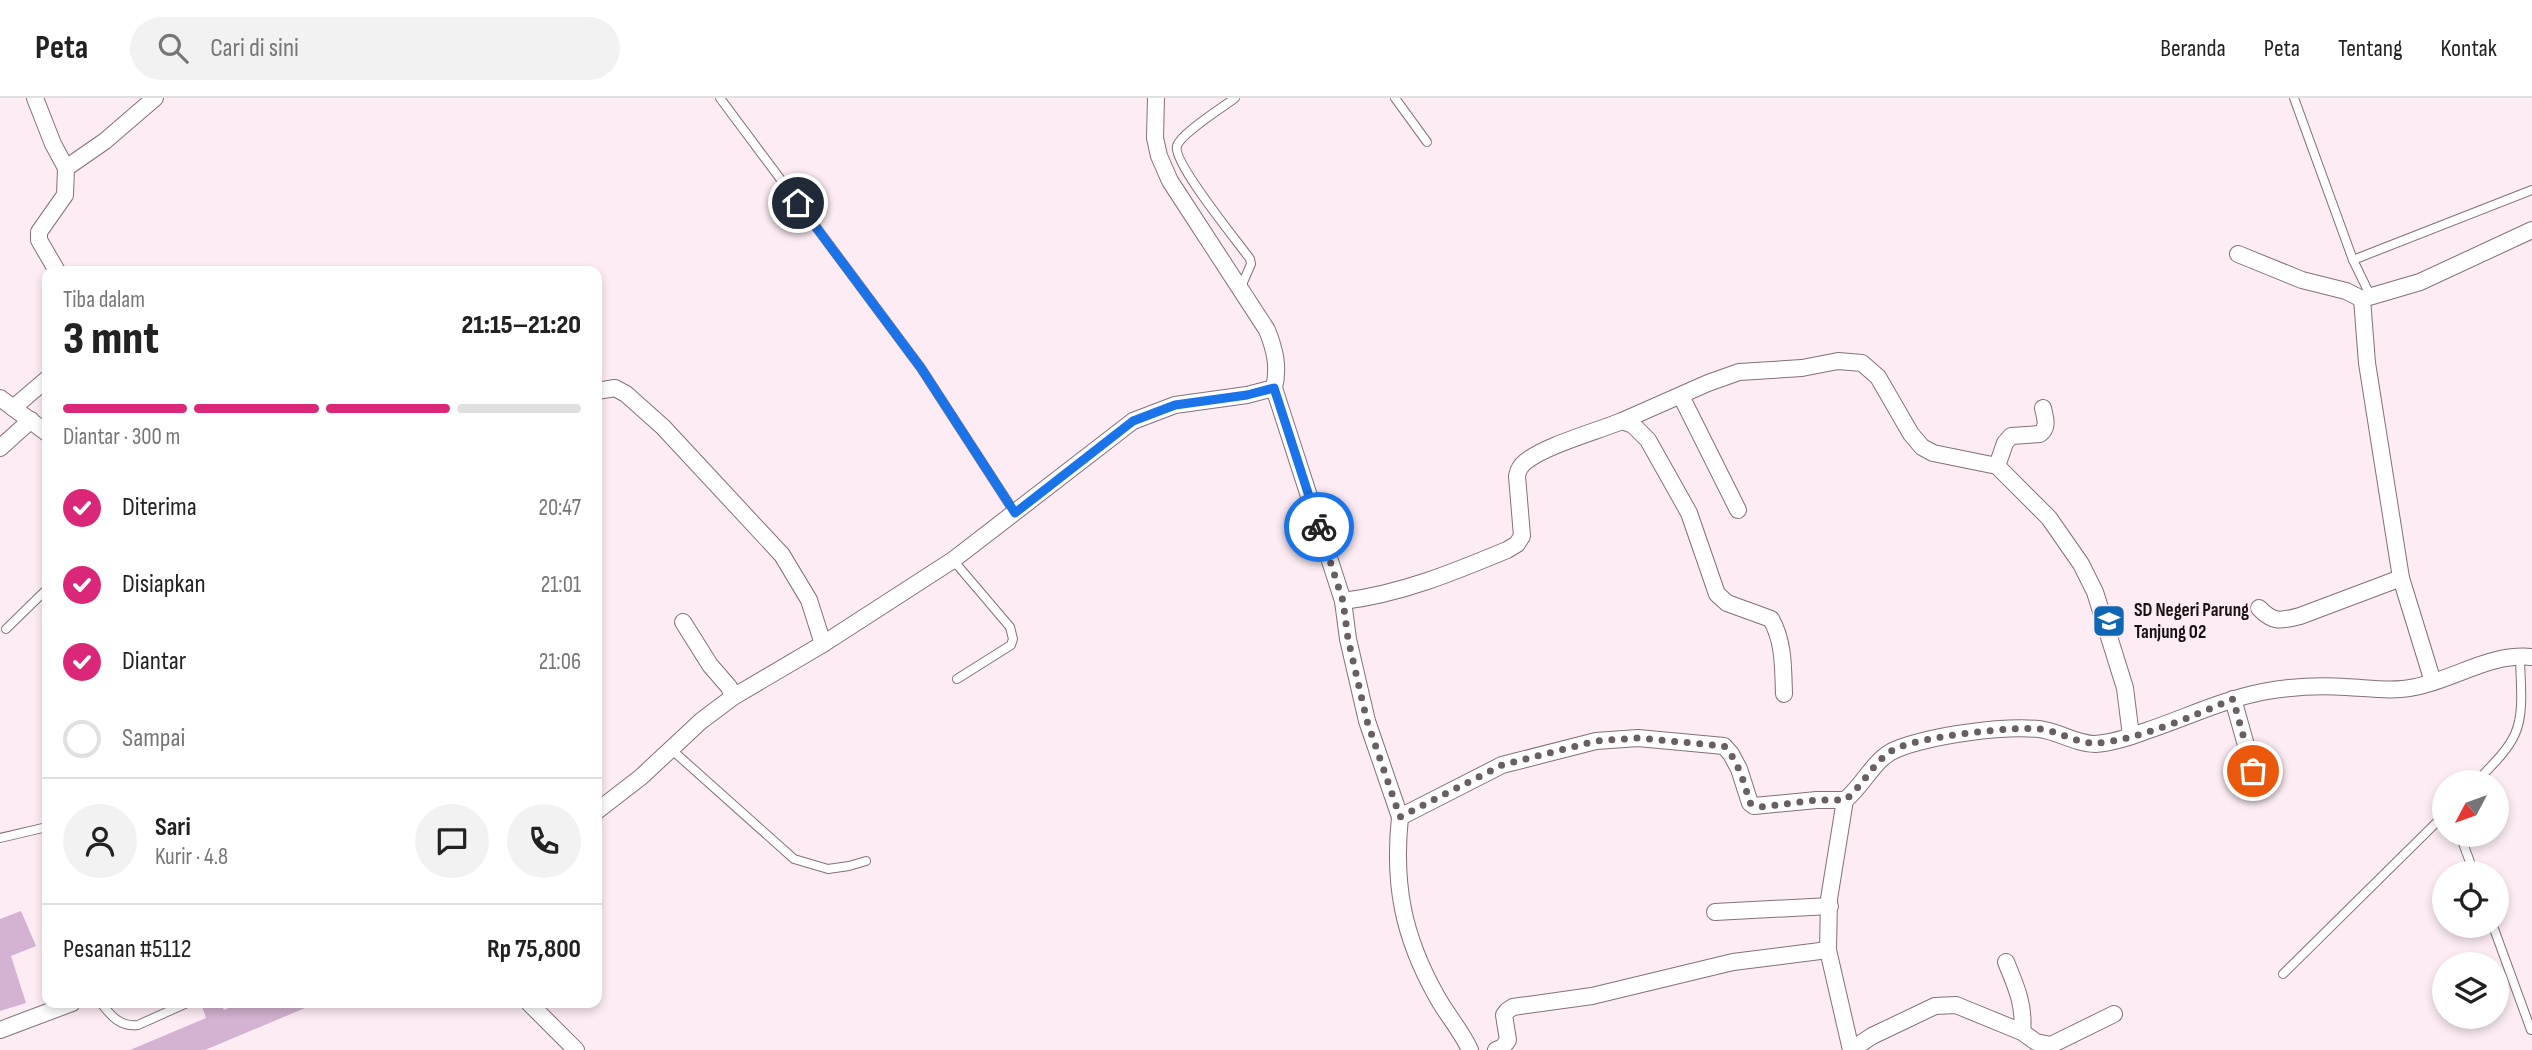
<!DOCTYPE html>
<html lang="id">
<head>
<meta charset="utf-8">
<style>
  :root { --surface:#fff; --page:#f2f2f2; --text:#222; --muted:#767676; --line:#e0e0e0; --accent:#db2777 }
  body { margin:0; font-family:"Sofia Sans Condensed",sans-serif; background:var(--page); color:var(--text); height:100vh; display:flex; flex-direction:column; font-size:26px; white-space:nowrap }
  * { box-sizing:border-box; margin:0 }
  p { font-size:23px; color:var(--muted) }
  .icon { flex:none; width:38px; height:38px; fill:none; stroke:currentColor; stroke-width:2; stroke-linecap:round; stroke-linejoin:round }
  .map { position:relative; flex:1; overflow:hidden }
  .sheet { position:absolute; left:42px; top:168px; width:560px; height:742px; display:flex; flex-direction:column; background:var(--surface); border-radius:14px; box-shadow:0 4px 10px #0003 }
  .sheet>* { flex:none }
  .needle { width:46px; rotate:229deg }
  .fabs { position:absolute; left:2432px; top:672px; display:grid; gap:14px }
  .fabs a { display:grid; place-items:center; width:77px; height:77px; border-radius:50%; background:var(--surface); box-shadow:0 4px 10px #0003; font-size:35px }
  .pin { position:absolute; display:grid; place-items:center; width:60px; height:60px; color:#fff; margin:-30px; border:4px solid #fff; border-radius:50%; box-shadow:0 2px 7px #0007 }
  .courier { position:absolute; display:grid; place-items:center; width:70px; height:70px; margin:-35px; border:5px solid #1a73e8; border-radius:50%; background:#fff; color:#222; box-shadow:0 2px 9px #0007 }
  .head em { font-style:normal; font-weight:800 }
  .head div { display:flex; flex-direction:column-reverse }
  .head { display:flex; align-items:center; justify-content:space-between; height:119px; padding:0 21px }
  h1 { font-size:46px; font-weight:800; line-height:52px }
  .bar { display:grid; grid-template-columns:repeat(4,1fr); gap:10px 7px; align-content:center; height:84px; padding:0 21px }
  .bar i { height:9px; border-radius:5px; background:var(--line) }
  .bar .on { background:var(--accent) }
  .bar p { grid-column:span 4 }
  .line { display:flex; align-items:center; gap:18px; padding:0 21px; border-top:2px solid var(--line) }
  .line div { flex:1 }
  .round { display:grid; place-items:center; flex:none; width:74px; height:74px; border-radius:37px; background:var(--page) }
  ol { padding:0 21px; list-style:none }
  li { display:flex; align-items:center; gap:21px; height:77px }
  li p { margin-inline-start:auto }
  li .icon { padding:7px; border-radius:50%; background:var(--accent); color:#fff; stroke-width:4 }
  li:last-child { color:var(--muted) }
  li i { width:38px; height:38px; border:4px solid var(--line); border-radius:50% }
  header { display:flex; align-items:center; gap:42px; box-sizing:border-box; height:98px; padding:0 35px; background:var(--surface); border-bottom:2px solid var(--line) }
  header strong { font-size:33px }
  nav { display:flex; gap:38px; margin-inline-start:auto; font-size:24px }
  .search { width:490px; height:63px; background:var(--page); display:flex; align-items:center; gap:18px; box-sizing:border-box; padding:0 24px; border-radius:38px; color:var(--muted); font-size:26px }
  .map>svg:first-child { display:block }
</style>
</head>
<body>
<header>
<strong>Peta</strong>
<div class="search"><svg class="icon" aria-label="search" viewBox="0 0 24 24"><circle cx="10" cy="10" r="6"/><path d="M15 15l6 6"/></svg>Cari di sini</div>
<nav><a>Beranda</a><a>Peta</a><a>Tentang</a><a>Kontak</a></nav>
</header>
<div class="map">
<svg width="2532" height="952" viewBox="0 0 2532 952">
  <rect width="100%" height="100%" fill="#fdecf4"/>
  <!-- building -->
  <g fill="#d3b3d1">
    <path d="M21,813L36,848L11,858L26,905L0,913V821Z"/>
    <path d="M210,905H220L224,912L241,905H317L205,952H130L206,920L202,908Z"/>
  </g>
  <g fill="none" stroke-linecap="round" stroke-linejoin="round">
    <defs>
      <g id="service">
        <path d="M720,0L921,270L1015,415"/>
        <path d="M1235,0C1223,9 1180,36 1177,48C1172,64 1238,144 1250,161L1251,166L1241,189"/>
        <path d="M1395,0L1427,44"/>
        <path d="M2294,0L2353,162L2371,199"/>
        <path d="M2353,162L2532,92"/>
        <path d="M953,462L1010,529L1013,541L1011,547L957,581"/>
        <path d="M6,531L47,491"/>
        <path d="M672,652L794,761L828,771L849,768L866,763"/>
        <path d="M2476,684C2489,670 2507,654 2515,636C2525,614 2520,582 2520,558"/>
        <path d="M2460,737L2474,775"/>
        <path d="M0,740L47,729"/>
        <path d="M2493,828L2531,932"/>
        <path d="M2283,876L2445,716"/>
        <path d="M101,905C111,918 120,929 138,927L187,905"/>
      </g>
      <g id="minor">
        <path d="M35,0L53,46L66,70L65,97L39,134V142L57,173"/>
        <path d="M66,70L105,43L155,0"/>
        <path d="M2238,156L2302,182L2346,193L2362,201L2420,184L2532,132"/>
        <path d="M2362,201L2367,265L2401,480L2433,584"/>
        <path d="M1274,290L1343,503L1348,541L1367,623L1400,719"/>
        <path d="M597,293L615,290L626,296L663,329L782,457L809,502L823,546"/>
        <path d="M1681,298L1738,412"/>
        <path d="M0,300L47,335"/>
        <path d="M13,310L47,281"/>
        <path d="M1622,323L1708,285L1739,274L1802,270L1838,263L1862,265L1878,279L1911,336L1922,349L1933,355L1997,368L2049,420L2081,466L2095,494L2125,590L2131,638"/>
        <path d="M0,350L31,322"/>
        <path d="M1997,368L2005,345L2011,338L2040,336C2049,329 2045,320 2043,310"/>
        <path d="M1343,503C1401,496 1454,474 1507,452L1517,446L1522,438L1517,378C1518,373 1520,368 1525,364C1546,347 1595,334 1622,323L1633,327L1648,342L1689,415L1717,496L1727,505L1771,521C1784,544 1783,569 1784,596"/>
        <path d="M2259,510C2273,525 2281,523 2300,518L2401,480"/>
        <path d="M683,524L710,567L729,589L733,599"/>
        <path d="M2233,601L2253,672"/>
        <path d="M1845,702L1829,801L1828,852L1851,952"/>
        <path d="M597,713L641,679L701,623L733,599L823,546L953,462L1133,323L1175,307L1247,297L1274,290C1279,269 1275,252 1267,232L1170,83L1159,58L1155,40L1156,0"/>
        <path d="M1715,814L1830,808"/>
        <path d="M2006,864C2016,888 2025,908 2022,934"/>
        <path d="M529,905L576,952"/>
        <path d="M0,932L72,905"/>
        <path d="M1470,952C1461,932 1446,916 1436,897C1403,838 1393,786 1400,719L1502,667L1596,643L1638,640L1724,648L1731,656L1739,671L1750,705L1754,708L1817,702H1845C1863,688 1875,659 1897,651C1933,637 2000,628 2039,631C2058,633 2076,646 2095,646C2113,645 2130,639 2146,633C2185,620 2222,602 2262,594C2289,589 2319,587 2346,589C2369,590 2392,594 2415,589C2455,581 2490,555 2532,559"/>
        <path d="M1496,952L1503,949L1508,942L1504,917L1507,913L1513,909L1592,898L1733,864L1828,852"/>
        <path d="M1851,952L1872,938L1935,908L1956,907L2022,934L2036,944L2051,947L2114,916"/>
      </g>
    </defs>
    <!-- service casing -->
    <use href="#service" stroke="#83707a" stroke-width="10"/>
    <!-- minor casing -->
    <use href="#minor" stroke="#83707a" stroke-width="18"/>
    <!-- service -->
    <use href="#service" stroke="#fff" stroke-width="8"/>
    <!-- minor -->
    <use href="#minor" stroke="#fff" stroke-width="16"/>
  </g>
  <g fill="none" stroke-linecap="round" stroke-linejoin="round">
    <!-- done -->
    <path stroke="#685e63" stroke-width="7" stroke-dasharray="0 12.6" d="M1319,429L1343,503L1348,541L1367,623L1400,719L1502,667L1596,643L1638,640L1724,648C1739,664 1744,685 1750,705L1760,709L1817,702H1845C1863,688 1873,664 1893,652C1915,639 2013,628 2040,631C2059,633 2077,646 2096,645C2136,643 2195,617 2233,601L2253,673"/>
    <!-- route -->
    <path stroke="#1a73e8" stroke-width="9" d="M798,105L921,270L1015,415L1133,323L1175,307L1247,297L1274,290L1319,429"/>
  </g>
  <!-- icons -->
  <defs>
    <symbol id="school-square" viewBox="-11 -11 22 22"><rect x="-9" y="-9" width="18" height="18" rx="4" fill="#0e66b4" stroke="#fdecf4"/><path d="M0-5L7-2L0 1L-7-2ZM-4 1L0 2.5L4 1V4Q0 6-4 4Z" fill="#fff"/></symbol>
  </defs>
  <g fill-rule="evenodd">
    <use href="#school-square" x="2090" y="504" width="38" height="38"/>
  </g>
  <g text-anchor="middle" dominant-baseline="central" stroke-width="5" stroke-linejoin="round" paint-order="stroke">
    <!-- poi labels -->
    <g font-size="19" font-weight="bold" fill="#181215" stroke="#fdecf4" text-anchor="start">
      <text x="2134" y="512">SD Negeri Parung<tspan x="2134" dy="22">Tanjung 02</tspan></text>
    </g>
  </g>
</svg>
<div class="fabs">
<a><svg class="needle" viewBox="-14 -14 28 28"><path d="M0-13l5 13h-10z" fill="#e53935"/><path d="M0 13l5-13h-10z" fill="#767676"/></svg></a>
<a><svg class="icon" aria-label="locate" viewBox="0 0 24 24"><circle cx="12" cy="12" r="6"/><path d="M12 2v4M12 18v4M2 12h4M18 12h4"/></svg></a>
<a><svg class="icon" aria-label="layers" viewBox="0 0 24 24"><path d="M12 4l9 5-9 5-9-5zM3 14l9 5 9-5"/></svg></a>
</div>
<div class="pin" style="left:2253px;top:673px;background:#ea580c"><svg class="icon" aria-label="bag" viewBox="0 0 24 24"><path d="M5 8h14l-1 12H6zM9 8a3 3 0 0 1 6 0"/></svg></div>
<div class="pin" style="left:798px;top:105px;background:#1f2937"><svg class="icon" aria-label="home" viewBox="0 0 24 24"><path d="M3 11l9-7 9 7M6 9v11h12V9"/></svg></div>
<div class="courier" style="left:1319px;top:429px"><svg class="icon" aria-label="bike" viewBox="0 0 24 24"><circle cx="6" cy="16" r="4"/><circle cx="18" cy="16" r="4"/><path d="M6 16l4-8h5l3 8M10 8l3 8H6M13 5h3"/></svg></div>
<section class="sheet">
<div class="head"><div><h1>3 mnt</h1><p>Tiba dalam</p></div><em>21:15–21:20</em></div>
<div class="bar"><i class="on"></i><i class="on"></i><i class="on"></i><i></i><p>Diantar · 300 m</p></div>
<ol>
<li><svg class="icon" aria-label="check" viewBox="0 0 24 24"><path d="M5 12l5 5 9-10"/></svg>Diterima<p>20:47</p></li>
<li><svg class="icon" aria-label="check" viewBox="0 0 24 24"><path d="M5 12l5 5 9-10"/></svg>Disiapkan<p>21:01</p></li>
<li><svg class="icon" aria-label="check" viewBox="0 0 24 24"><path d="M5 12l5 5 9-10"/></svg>Diantar<p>21:06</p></li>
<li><i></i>Sampai</li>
</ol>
<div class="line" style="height:126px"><a class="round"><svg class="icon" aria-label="person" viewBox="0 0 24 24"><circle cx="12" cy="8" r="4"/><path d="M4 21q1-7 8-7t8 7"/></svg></a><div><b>Sari</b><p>Kurir · 4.8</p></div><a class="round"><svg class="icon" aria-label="chat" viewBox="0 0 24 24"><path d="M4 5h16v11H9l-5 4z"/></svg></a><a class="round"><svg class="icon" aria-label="phone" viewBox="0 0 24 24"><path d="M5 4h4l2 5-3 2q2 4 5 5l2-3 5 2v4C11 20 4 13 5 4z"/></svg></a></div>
<div class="line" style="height:91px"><div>Pesanan #5112</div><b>Rp 75,800</b></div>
</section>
</div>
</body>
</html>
